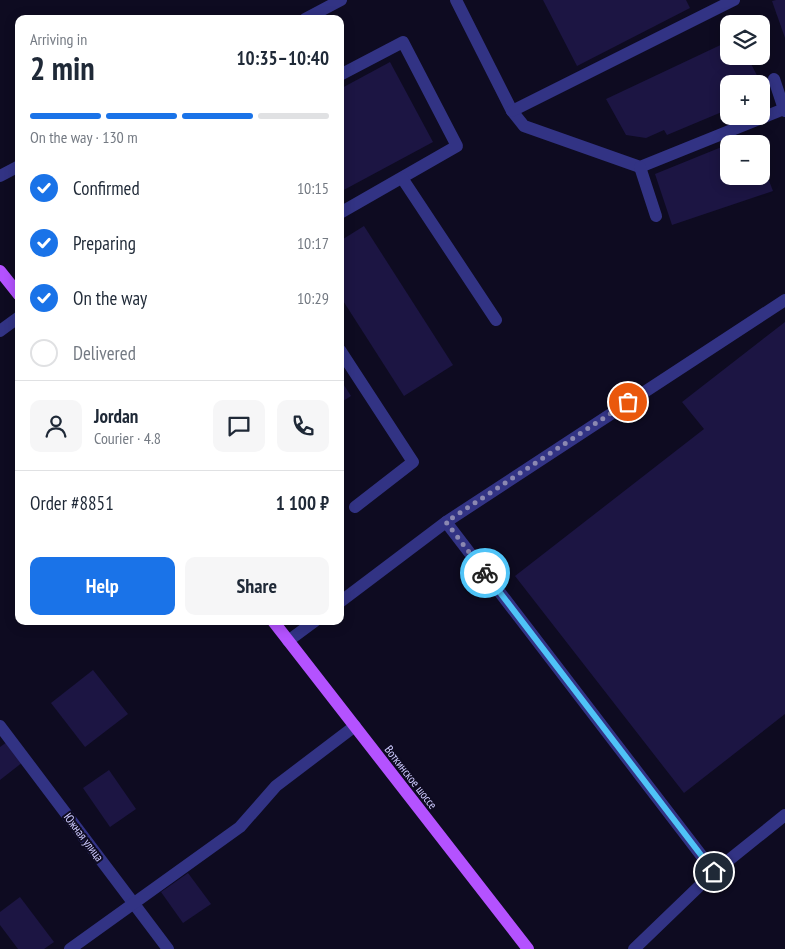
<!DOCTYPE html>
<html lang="en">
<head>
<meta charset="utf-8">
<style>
  :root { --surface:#fff; --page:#f6f6f7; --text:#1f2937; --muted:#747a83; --line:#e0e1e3; --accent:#1a73e8 }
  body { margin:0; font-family:"PT Sans Narrow",sans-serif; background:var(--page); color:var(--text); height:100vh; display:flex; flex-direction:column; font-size:19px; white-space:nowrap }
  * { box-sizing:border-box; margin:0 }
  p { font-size:16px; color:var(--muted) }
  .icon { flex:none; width:28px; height:28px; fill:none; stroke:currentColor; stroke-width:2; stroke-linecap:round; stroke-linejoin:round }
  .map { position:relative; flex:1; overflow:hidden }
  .panel { position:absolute; left:15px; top:15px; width:329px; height:610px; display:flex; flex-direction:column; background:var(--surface); border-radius:10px; box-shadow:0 2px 12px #0003 }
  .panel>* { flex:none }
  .tools { position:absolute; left:720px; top:15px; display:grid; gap:10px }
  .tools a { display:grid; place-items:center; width:50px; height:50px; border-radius:10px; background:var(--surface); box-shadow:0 2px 12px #0003; font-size:25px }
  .pin { position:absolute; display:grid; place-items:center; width:42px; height:42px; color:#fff; margin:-21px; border:2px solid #fff; border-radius:50%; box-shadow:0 1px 5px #0007 }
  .courier { position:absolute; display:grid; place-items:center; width:50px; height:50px; margin:-25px; border:4px solid #4fc3f7; border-radius:50%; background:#fff; color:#222; box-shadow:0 1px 6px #0007 }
  .overview em { font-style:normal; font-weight:700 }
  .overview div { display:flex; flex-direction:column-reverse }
  .overview { display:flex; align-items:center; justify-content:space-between; height:85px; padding:0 15px }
  h1 { font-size:32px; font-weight:700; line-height:38px }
  .bar { display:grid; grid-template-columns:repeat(4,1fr); gap:8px 5px; align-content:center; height:60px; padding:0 15px }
  .bar i { height:6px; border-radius:4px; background:var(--line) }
  .bar .selected { background:var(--accent) }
  .bar p { grid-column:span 4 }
  .line { display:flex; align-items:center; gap:12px; padding:0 15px; border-top:1px solid var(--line) }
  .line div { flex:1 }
  .round { display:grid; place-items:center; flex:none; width:52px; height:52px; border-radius:10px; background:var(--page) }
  ol { padding:0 15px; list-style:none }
  li { display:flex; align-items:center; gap:15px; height:55px }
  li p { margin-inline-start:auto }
  li .icon { padding:5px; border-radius:50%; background:var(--accent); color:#fff; stroke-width:4 }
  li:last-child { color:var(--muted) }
  li i { width:28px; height:28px; border:2px solid var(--line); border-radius:50% }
  .action { display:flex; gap:10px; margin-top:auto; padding:10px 15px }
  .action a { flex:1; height:58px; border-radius:10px; background:var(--accent); color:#fff; font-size:20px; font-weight:700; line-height:58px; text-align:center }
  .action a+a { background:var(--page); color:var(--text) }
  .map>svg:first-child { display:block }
</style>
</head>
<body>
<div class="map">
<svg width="785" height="949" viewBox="0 0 785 949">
  <rect width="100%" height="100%" fill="#0e0b21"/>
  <!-- building -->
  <g fill="#1c1543">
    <path d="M543,0H686L690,8L577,66Z"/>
    <path d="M776,0H785V38L772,1Z"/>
    <path d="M729,41V56H747L766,93L761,96V84H729V109L667,135L664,130L646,138L626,135L606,99Z"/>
    <path d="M390,62L433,142L340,192V89Z"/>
    <path d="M752,135L755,144H730Z"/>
    <path d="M729,144V176H761V160L773,191L672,225L655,174Z"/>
    <path d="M364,226L453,365L404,396L340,296V241Z"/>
    <path d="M785,322V714L684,793L515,576L704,429L682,402Z"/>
    <path d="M340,379L351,396L340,403Z"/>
    <path d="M93,670L128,714L85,747L51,703Z"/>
    <path d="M7,742L23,762L0,780V747Z"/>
    <path d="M109,770L136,809L110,827L83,788Z"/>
    <path d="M188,873L211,904L183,923L161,892Z"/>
    <path d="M20,897L54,942L44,949H18L0,925V912Z"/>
  </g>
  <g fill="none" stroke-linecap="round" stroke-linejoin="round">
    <!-- minor -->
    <g stroke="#323384" stroke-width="12">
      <path d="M456,0L512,111L524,126L640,167L784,109L785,111"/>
      <path d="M305,19L341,0"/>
      <path d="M340,75L403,42L457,146L340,213"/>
      <path d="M774,79L784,109"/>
      <path d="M512,111L734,0"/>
      <path d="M640,167L656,216"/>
      <path d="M0,176L19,166"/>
      <path d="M402,178L496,320"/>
      <path d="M0,331L19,317"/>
      <path d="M340,350L413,462L355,507"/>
      <path d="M446,522L785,300"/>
      <path d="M340,602L446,522L714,872L634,949"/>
      <path d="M288,641L315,621"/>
      <path d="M0,726L168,949"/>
      <path d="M714,872L785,815"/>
      <path d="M70,949L240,827L276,786L355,726"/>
    </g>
    <!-- major -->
    <g stroke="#b452ff" stroke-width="12">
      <path d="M0,271L19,295"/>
      <path d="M273,621L528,949"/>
    </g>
  </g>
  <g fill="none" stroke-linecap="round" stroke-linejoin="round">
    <!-- done -->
    <path stroke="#8b88b1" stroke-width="5" stroke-dasharray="0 9" d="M485,573L446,522L628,402"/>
    <!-- route -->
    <path stroke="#4fc3f7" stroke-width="6" d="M485,573L714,872"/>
  </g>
  <g text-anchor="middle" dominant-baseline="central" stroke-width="4" stroke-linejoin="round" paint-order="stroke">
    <!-- street labels -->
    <g font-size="12" fill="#cecbff" stroke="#0e0b21">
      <text transform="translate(411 777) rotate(52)">Воткинское шоссе</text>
      <text transform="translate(84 837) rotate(53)">Южная улица</text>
    </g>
  </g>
</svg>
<div class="tools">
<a><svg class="icon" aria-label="layers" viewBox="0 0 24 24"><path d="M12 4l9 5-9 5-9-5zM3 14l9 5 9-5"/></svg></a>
<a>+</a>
<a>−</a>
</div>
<div class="pin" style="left:628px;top:402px;background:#ea580c"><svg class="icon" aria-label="bag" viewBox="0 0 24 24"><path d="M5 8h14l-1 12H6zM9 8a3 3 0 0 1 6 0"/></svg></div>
<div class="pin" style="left:714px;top:872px;background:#1f2937"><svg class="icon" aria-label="home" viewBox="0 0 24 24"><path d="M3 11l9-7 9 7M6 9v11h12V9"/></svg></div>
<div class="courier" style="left:485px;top:573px"><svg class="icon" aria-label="bike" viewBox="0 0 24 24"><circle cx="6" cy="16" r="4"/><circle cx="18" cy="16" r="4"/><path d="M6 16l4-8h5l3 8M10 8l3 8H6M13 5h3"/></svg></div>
<section class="panel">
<div class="overview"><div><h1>2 min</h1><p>Arriving in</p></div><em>10:35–10:40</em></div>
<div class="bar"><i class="selected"></i><i class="selected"></i><i class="selected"></i><i></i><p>On the way · 130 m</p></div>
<ol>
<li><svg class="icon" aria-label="check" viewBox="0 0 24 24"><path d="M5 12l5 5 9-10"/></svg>Confirmed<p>10:15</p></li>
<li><svg class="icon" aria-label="check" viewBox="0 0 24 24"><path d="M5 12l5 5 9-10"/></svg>Preparing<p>10:17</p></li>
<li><svg class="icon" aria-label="check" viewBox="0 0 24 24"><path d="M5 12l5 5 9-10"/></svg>On the way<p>10:29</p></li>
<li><i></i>Delivered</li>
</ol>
<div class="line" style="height:90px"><a class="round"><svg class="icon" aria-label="person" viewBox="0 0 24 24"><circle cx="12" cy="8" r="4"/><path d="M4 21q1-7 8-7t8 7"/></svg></a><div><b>Jordan</b><p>Courier · 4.8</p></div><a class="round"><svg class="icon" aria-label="chat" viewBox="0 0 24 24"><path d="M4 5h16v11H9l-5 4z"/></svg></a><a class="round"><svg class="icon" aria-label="phone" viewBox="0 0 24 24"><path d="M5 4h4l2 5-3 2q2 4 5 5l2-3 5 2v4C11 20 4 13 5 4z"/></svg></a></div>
<div class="line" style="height:65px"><div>Order #8851</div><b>1 100 ₽</b></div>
<div class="action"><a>Help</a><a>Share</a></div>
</section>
</div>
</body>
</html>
